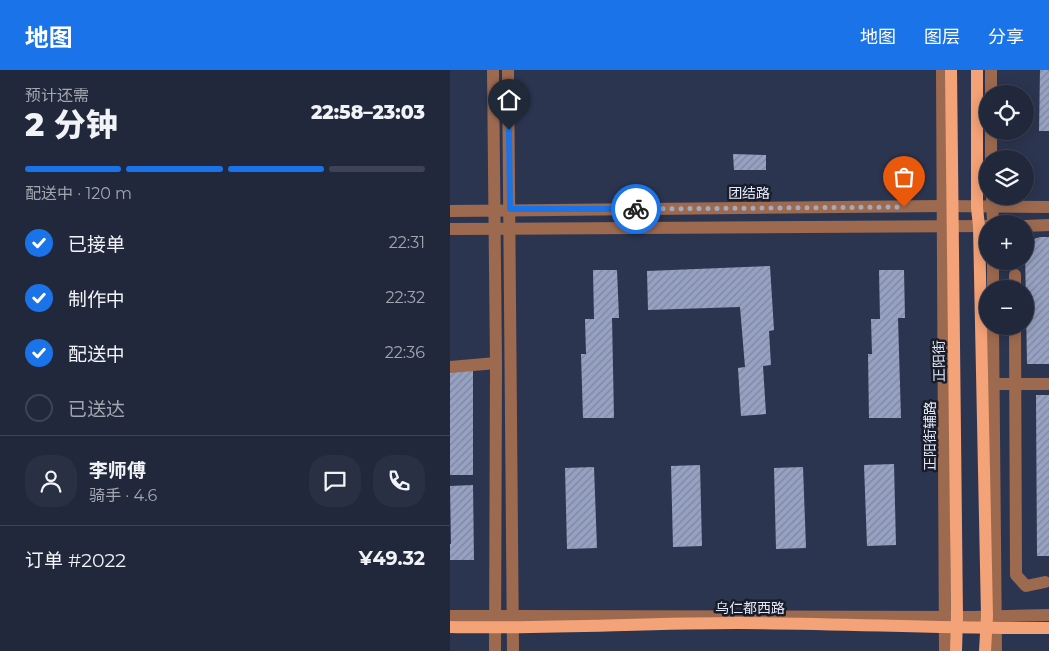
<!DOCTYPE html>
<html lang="zh">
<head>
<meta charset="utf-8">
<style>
  :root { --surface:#21283c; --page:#293043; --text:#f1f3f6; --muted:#a2a6af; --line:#3e4456; --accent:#1a73e8 }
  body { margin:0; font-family:Montserrat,"Noto Sans SC",sans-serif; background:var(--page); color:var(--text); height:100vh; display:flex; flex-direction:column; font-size:19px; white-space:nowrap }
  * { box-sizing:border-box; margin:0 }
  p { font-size:16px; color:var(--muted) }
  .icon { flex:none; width:28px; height:28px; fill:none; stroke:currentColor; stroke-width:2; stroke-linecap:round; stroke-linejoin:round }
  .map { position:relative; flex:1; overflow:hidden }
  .details { display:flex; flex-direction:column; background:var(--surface); width:450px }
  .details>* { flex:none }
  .fabs { position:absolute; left:529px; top:15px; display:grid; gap:10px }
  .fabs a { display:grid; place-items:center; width:55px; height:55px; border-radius:50%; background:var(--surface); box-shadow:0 2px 12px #0003,0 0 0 1px var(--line); font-size:25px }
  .pin { position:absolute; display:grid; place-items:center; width:42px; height:42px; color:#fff; margin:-51px -21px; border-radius:50% 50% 50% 0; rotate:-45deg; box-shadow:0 0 5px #0007 }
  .pin .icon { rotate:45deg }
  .courier { position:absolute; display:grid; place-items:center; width:50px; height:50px; margin:-25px; border:4px solid #1a73e8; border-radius:50%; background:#fff; color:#222; box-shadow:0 1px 6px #0007 }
  .overview em { font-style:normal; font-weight:800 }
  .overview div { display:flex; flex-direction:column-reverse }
  .overview { display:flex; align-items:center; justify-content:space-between; height:85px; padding:0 25px }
  h1 { font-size:32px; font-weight:800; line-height:38px }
  .bar { display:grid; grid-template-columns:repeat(4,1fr); gap:8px 5px; align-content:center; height:60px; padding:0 25px }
  .bar i { height:6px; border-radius:4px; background:var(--line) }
  .bar .active { background:var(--accent) }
  .bar p { grid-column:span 4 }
  .line { display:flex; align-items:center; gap:12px; padding:0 25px; border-top:1px solid var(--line) }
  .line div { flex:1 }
  .round { display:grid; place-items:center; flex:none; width:52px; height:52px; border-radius:20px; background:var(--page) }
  ol { padding:0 25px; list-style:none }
  li { display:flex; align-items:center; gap:15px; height:55px }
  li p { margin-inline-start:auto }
  li .icon { padding:5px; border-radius:50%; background:var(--accent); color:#fff; stroke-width:4 }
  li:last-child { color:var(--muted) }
  li i { width:28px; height:28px; border:2px solid var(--line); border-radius:50% }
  header { display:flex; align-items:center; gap:30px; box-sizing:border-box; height:70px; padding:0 25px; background:var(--accent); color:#fff }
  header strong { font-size:24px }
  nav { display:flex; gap:28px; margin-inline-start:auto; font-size:18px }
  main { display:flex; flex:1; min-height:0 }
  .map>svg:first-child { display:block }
</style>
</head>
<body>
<header>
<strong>地图</strong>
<nav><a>地图</a><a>图层</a><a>分享</a></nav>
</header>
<main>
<section class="details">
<div class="overview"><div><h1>2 分钟</h1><p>预计还需</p></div><em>22:58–23:03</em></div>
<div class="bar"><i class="active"></i><i class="active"></i><i class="active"></i><i></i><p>配送中 · 120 m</p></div>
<ol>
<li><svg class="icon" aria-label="check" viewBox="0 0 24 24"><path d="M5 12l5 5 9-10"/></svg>已接单<p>22:31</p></li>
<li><svg class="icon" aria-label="check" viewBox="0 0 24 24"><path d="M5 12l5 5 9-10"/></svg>制作中<p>22:32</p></li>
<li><svg class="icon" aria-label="check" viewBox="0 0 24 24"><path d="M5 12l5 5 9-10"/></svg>配送中<p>22:36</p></li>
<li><i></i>已送达</li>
</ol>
<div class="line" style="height:90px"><a class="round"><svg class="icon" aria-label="person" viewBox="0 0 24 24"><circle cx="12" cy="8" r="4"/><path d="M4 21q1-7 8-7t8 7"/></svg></a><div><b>李师傅</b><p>骑手 · 4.6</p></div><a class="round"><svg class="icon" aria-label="chat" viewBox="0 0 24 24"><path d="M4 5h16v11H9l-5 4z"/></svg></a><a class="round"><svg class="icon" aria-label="phone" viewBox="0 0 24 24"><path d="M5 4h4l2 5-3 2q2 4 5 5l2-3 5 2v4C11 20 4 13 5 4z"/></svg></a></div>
<div class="line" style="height:65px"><div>订单 #2022</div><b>¥49.32</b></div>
</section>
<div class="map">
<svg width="599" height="581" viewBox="0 0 599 581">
  <defs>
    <pattern id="building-hatch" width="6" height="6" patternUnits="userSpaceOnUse" patternTransform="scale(1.25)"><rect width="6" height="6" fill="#97a2c2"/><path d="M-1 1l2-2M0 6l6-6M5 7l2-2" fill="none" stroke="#7e869e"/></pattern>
  </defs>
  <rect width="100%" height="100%" fill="#2c3550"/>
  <!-- building -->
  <g fill="url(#building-hatch)">
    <path d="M590,0H599V61H589Z"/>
    <path d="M283,84L316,85V100H284Z"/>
    <path d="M590,167H599V294H577L575,179L581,170Z"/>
    <path d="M320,196L324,260L319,261L321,295L313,296L316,344L291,346L288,298L295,297L290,237L198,240L197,201Z"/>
    <path d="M143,200H167L169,248H162L164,348H133L131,284H136L135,249H144Z"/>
    <path d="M429,200H454L455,248H448L451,348H419L418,284H422L421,249H430Z"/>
    <rect x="0" y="299" width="23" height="106"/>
    <path d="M586,325H599V486H587Z"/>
    <path d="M444,394L446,475L417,476L414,395Z"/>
    <path d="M250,395L252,476L223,477L221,396Z"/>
    <path d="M144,397L147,478L117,479L115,398Z"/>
    <path d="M353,397L356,478L326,479L324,398Z"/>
    <path d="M23,415L24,490H0V474H1L0,416Z"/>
  </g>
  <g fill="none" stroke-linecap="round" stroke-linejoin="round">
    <!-- minor -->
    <g stroke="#9d6a50" stroke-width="12">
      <path d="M43,0L46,293L45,581"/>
      <path d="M58,0L63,581"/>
      <path d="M492,0L495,581"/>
      <path d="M541,0V24"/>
      <path d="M541,61V89"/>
      <path d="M542,126L543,154"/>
      <path d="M0,141L493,136L599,137"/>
      <path d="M575,156L599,155"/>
      <path d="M0,159L538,156"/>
      <path d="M543,191V219"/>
      <path d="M565,205V219"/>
      <path d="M543,256L546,581"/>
      <path d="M565,256L566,505L576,516L595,512"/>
      <path d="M0,297L46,293"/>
      <path d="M544,314H599"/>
      <path d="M0,546L522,547L599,545"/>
    </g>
    <!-- major -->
    <g stroke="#f4a277" stroke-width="12">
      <path d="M501,0L507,547L506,581"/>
      <path d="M527,0V138L529,156L537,546L535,581"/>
      <path d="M0,557C96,559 192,553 288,553C392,553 495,559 599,558"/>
    </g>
  </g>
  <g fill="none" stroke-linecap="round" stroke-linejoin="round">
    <!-- done -->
    <path stroke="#a3aabe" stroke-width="5" stroke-dasharray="0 9" d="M186,139L454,137"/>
    <!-- route -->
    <path stroke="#1a73e8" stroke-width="6" d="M59,60L60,139H186"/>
  </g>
  <g text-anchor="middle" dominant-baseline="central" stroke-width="5" stroke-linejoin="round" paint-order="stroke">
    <!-- street labels -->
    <g font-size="14" fill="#e3e9fa" stroke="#191d29">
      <text x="299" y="123">团结路</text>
      <text transform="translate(489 291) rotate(-91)">正阳街</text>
      <text transform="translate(480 366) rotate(-90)">正阳街辅路</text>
      <text x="300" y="538">乌仁都西路</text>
    </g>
  </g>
</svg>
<div class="fabs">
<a><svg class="icon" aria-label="locate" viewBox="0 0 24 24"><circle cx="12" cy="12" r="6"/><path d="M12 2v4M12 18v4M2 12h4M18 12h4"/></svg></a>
<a><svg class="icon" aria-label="layers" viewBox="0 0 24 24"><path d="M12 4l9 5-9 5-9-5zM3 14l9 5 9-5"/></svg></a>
<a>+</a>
<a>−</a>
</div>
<div class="pin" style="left:454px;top:137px;background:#ea580c"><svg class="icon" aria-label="bag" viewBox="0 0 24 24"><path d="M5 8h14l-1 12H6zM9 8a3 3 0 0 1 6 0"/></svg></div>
<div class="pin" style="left:59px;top:60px;background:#1f2937"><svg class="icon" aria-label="home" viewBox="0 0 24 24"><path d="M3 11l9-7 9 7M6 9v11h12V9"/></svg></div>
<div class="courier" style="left:186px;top:139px"><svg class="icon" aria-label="bike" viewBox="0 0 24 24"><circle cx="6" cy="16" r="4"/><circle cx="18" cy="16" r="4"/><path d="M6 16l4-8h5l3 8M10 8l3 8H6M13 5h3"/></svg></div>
</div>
</main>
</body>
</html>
